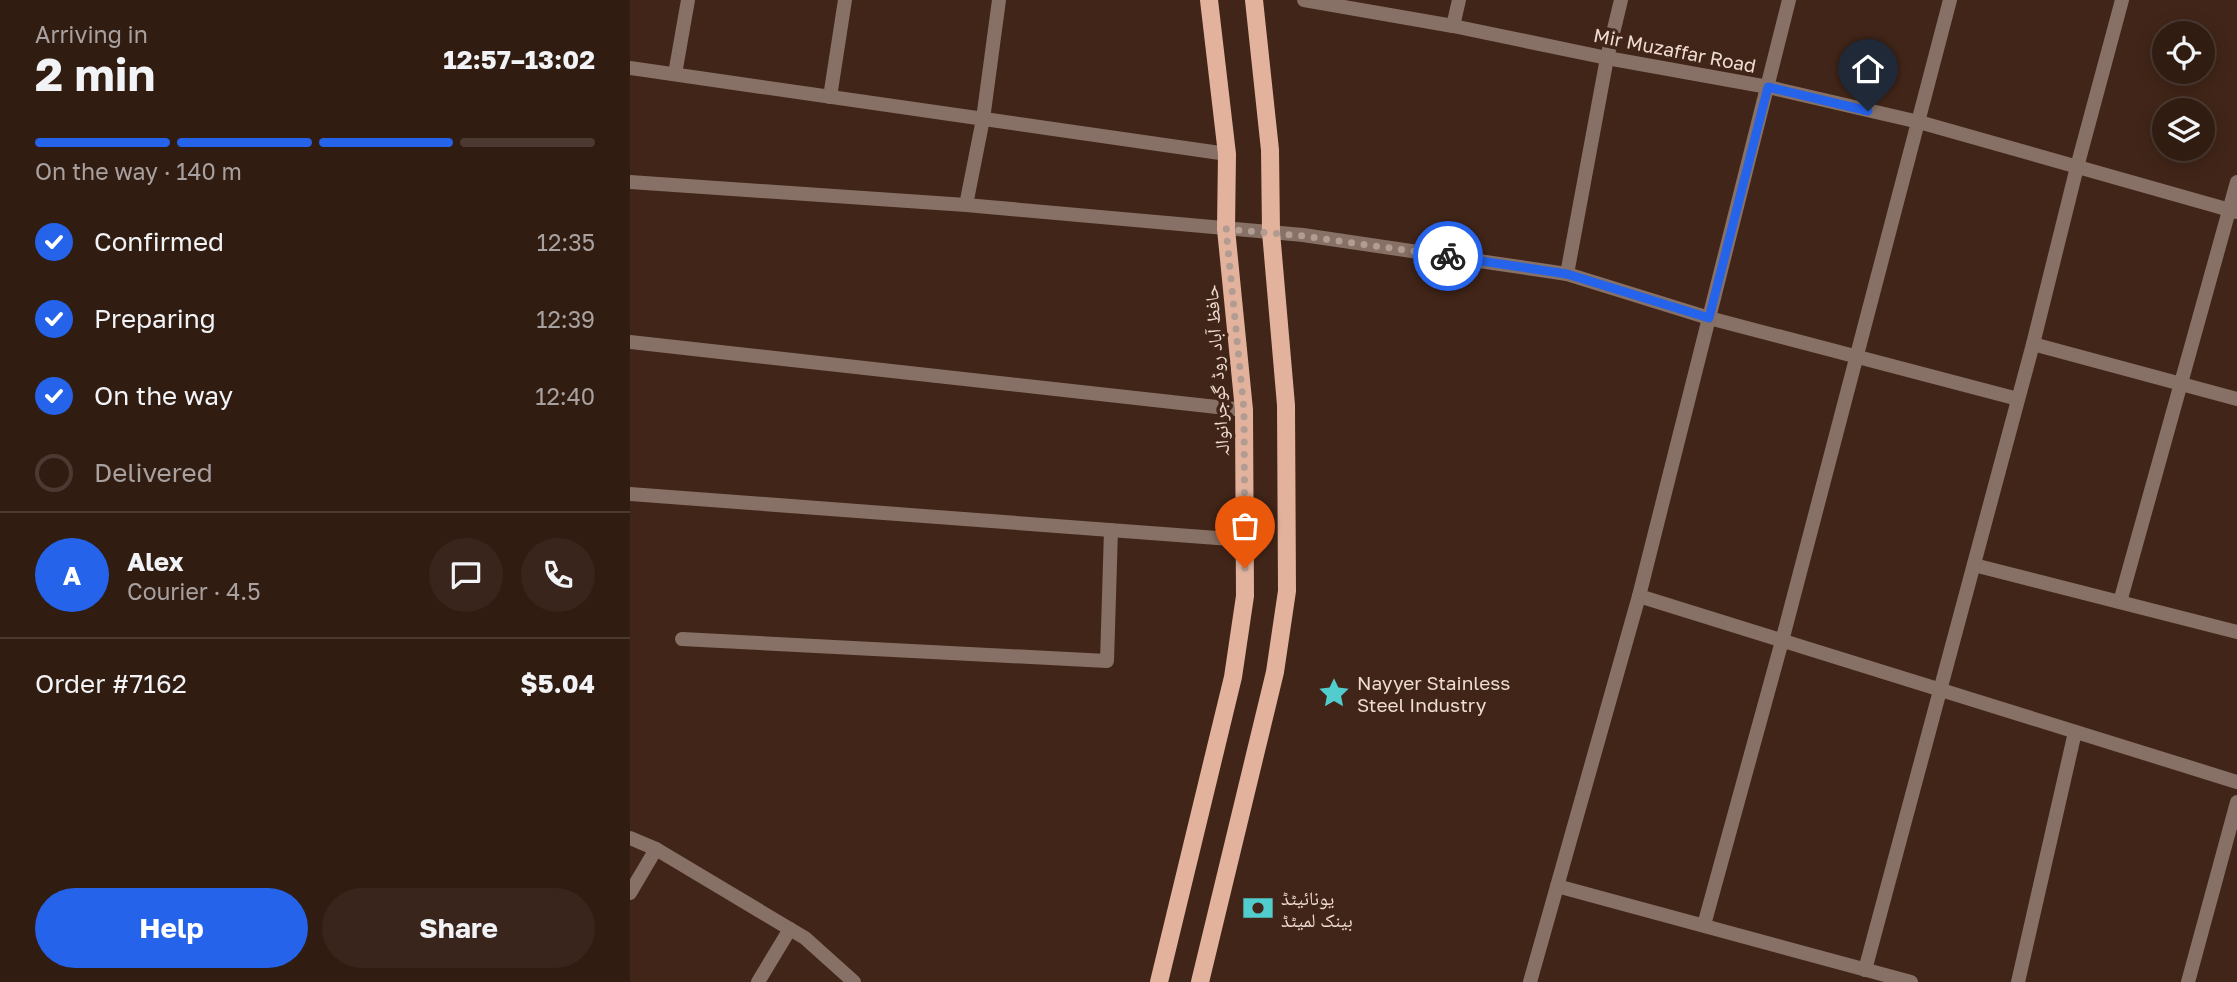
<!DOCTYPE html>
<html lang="en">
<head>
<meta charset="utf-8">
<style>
  :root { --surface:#311c12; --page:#39251b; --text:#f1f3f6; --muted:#a8a19f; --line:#4c3a32; --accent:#2563eb }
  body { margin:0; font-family:"Golos Text","Noto Naskh Arabic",sans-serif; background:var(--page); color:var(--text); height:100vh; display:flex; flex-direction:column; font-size:26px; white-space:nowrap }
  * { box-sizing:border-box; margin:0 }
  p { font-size:23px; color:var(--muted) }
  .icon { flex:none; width:38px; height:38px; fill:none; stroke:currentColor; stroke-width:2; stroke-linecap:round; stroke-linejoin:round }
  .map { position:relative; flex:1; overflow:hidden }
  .drawer { display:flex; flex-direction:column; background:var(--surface); width:630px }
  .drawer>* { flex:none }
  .fabs { position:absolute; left:1522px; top:21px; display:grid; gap:14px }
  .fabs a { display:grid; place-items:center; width:63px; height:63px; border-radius:50%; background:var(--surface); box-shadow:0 4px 18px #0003,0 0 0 2px var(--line); font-size:35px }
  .pin { position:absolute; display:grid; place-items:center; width:60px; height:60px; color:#fff; margin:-72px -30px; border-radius:50% 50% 50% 0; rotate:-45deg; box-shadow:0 0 7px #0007 }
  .pin .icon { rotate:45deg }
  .courier { position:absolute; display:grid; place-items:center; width:70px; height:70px; margin:-35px; border:5px solid #2563eb; border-radius:50%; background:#fff; color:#222; box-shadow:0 2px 9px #0007 }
  .headline em { font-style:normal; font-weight:700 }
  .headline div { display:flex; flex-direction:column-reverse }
  .headline { display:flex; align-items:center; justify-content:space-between; height:119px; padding:0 35px }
  h1 { font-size:46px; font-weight:700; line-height:52px }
  .bar { display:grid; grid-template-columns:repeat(4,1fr); gap:10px 7px; align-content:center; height:84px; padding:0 35px }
  .bar i { height:9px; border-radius:5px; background:var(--line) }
  .bar .active { background:var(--accent) }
  .bar p { grid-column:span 4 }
  .line { display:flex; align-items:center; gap:18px; padding:0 35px; border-top:2px solid var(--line) }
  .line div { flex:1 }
  .round { display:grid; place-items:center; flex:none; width:74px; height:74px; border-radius:37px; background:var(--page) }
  ol { padding:0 35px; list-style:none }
  li { display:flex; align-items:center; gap:21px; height:77px }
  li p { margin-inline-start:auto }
  li .icon { padding:7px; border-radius:50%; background:var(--accent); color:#fff; stroke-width:4 }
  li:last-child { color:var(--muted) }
  li i { width:38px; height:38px; border:4px solid var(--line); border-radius:50% }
  .button { display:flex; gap:14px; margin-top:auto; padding:14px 35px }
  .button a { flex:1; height:80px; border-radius:42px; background:var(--accent); color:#fff; font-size:28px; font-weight:700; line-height:80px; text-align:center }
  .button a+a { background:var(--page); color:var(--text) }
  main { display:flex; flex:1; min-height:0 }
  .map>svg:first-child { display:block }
</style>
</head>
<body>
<main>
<section class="drawer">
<div class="headline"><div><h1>2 min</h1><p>Arriving in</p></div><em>12:57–13:02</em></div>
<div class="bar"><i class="active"></i><i class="active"></i><i class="active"></i><i></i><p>On the way · 140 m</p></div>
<ol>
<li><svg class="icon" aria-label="check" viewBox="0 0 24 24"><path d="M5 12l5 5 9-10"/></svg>Confirmed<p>12:35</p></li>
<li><svg class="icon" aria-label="check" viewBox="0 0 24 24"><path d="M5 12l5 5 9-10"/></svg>Preparing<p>12:39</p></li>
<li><svg class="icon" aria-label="check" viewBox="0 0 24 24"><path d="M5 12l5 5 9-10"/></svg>On the way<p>12:40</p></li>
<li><i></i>Delivered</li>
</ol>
<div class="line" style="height:126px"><b class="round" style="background:var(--accent);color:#fff">A</b><div><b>Alex</b><p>Courier · 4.5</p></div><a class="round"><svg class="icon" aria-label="chat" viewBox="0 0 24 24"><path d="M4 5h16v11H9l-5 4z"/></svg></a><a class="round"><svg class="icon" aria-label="phone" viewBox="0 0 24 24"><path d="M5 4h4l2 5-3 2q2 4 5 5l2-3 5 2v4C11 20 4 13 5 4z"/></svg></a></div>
<div class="line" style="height:91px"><div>Order #7162</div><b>$5.04</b></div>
<div class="button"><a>Help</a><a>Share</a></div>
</section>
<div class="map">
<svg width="1607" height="982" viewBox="0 0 1607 982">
  <rect width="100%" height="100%" fill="#412518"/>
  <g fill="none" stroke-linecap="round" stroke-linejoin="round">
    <!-- minor -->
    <g stroke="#877065" stroke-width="14">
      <path d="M823,26L829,0"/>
      <path d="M0,68L597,154"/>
      <path d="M45,74L58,0"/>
      <path d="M200,97L215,0"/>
      <path d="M0,182L336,205L673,235L937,274L1079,318L1388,399"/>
      <path d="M336,205L353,119L369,0"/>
      <path d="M937,274L977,58L991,0"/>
      <path d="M0,342L614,410"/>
      <path d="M1403,344L1607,399"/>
      <path d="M0,494L614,540"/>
      <path d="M1344,565L1607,632"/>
      <path d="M1009,596L1607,782"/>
      <path d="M1490,602L1607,182"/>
      <path d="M52,639L477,661L481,530"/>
      <path d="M0,838L26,849L175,938L224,982"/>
      <path d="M927,886L1281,982"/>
      <path d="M0,893L26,849"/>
      <path d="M1074,925L1152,641L1320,0"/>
      <path d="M1235,970L1403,344L1447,167L1492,0"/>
      <path d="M128,982L160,929"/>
      <path d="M900,982L1009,596L1159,0"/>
      <path d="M1388,982L1445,732"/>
      <path d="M1558,982L1607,802"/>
    </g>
    <!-- tertiary -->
    <path stroke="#877065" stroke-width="14" d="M674,0L823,26L977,58L1138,87L1289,122L1607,212"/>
    <!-- primary -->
    <g stroke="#e2b29c" stroke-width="18">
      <path d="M529,982L603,677L615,596L614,410L596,229L597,154L579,0"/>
      <path d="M570,982L645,672L657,591L656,405L641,232L640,150L624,0"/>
    </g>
  </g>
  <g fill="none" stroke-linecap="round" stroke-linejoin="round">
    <!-- done -->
    <path stroke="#b29c92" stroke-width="7" stroke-dasharray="0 12.6" d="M615,568L614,410L596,229L673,236L818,256"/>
    <!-- route -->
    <path stroke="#2563eb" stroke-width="9" d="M818,256L937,274L1079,318L1138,87L1238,111"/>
  </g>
  <!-- icons -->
  <defs>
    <symbol id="sight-bare" viewBox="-9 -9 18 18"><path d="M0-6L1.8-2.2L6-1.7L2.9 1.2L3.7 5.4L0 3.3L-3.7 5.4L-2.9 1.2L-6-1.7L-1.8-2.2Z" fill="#52cdce" stroke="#412518" stroke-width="2.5" paint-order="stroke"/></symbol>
    <symbol id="bank-bare" viewBox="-9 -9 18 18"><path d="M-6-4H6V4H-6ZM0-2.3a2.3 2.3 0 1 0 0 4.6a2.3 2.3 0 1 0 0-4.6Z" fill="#52cdce" stroke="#412518" stroke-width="2.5" paint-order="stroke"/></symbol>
  </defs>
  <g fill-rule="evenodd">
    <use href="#sight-bare" x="682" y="671" width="44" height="44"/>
    <use href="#bank-bare" x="606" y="886" width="44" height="44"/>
  </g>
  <g text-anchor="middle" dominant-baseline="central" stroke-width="7" stroke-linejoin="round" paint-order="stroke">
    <!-- street labels -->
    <g font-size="19" fill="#efdcd3" stroke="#412518">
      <text transform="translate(1045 50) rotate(11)">Mir Muzaffar Road</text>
      <text transform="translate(586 371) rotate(-94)">حافظ آباد روڈ گوجرانوالہ</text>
    </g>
    <!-- poi labels -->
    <g font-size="19" fill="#efdcd3" stroke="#412518" text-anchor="start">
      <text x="727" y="682">Nayyer Stainless<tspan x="727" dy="22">Steel Industry</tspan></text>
      <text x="651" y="897">یونائیٹڈ<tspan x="651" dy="22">بینک لمیٹڈ</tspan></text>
    </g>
  </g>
</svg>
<div class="fabs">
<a><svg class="icon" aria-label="locate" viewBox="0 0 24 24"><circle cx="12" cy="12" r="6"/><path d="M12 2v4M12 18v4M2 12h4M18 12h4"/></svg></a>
<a><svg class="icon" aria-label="layers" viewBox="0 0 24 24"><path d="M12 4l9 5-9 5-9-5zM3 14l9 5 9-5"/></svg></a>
</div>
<div class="pin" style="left:615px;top:568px;background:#ea580c"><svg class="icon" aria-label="bag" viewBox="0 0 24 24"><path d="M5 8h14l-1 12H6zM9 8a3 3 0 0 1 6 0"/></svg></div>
<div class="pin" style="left:1238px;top:111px;background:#1f2937"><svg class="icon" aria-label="home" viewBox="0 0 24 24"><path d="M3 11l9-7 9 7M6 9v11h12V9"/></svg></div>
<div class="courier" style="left:818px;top:256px"><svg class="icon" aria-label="bike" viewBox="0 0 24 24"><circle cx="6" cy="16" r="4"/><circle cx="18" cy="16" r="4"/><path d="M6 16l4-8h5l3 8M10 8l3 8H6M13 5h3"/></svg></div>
</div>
</main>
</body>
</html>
